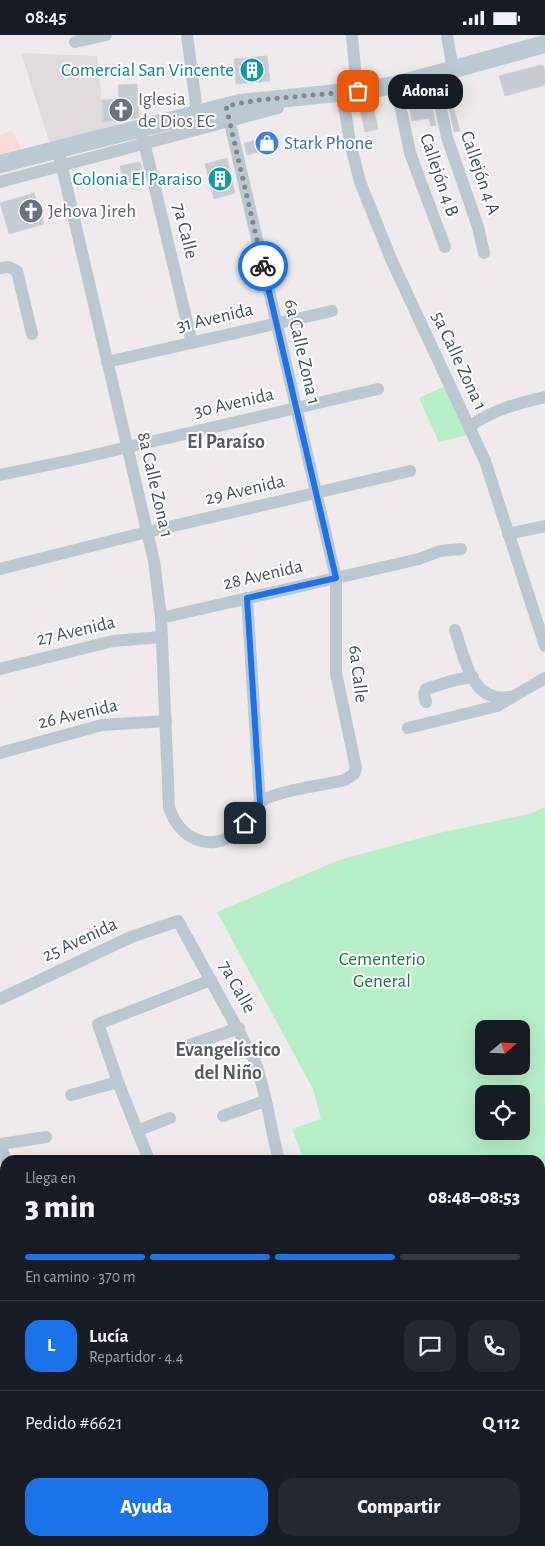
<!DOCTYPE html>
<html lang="es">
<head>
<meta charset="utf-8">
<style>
  :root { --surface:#171b24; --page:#242831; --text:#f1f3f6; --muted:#9ea1a6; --line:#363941; --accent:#1a73e8 }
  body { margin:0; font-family:"Alegreya Sans",sans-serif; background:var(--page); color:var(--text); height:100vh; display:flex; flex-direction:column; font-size:19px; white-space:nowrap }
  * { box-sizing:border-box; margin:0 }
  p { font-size:16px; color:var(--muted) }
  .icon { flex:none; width:28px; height:28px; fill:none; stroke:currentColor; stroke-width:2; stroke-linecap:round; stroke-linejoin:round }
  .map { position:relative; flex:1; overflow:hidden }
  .panel { position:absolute; left:0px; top:1120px; width:545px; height:391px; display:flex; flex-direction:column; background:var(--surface); border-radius:15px 15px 0 0; box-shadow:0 5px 20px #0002 }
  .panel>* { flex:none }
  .needle { width:32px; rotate:71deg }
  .buttons { position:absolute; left:475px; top:985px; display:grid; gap:10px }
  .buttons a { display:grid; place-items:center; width:55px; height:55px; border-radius:10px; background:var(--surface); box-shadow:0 5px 20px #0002; font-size:25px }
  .pin { position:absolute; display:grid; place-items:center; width:42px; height:42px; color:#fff; margin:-21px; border-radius:10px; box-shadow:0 2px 8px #0006 }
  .courier { position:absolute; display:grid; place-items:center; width:50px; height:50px; margin:-25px; border:4px solid #1a73e8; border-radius:50%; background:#fff; color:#222; box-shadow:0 1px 6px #0007 }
  .bubble { position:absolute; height:35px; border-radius:15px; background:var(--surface); box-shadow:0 5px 20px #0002; font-size:16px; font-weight:800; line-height:35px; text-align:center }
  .summary em { font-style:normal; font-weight:800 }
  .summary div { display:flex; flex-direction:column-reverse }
  .summary { display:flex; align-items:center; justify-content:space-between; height:85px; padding:0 25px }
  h1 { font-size:32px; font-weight:800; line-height:38px }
  .bar { display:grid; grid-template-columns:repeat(4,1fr); gap:8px 5px; align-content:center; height:60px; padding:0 25px }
  .bar i { height:6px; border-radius:4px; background:var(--line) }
  .bar .active { background:var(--accent) }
  .bar p { grid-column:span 4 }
  .line { display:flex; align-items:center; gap:12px; padding:0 25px; border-top:1px solid var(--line) }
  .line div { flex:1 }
  .round { display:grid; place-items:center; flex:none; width:52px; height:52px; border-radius:15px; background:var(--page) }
  .cta { display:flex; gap:10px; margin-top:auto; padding:10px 25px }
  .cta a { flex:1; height:58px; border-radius:15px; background:var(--accent); color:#fff; font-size:20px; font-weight:800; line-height:58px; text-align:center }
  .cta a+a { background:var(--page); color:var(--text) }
  .status { display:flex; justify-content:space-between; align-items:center; height:35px; padding:0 25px; background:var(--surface); direction:ltr }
  .status svg { height:14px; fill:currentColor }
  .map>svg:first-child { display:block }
</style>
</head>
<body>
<div class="status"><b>08:45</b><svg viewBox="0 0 49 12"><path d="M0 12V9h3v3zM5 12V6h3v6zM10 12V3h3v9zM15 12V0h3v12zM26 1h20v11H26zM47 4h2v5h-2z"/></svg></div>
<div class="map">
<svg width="545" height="1511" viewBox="0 0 545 1511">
  <rect width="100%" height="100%" fill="#efebec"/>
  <!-- education -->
  <path fill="#e0dcde" d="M21,18L97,21L104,87L117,86L119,94L50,109Z"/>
  <!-- medical -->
  <path fill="#fbdad9" d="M12,95L23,118L0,124V100Z"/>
  <!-- green -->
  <g fill="#b7efc9" fill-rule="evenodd">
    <path d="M445,351L467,400L439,407L419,363Z"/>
    <path d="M545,772V1511H299L296,1506H540V1125H300L303,1122L292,1094L321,1084L313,1054L217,877L339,825L439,798L529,779ZM484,994H521V1031H484ZM484,1059H521V1096H484Z"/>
  </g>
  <!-- building -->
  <g fill="#c8ccd1" stroke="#cfd2d8">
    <path d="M267,21L270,46L236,49L234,24Z"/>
    <path d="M541,30L545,33V50L505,61L499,41Z"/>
    <path d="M137,49L139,83L103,87L102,65L119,64L118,50Z"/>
    <path d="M449,57L460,96L454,97L446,58Z"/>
    <path d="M430,62L436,90L431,91L429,83L412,86L408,68Z"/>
    <path d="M372,65L378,94L365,97L359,68Z"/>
    <path d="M270,101L274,113L247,120L244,108Z"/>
    <path d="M227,123L235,158L214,164L205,129Z"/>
    <path d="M138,127L141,129L145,144L124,149L120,131Z"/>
    <path d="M34,158L44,189L9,199L0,168Z"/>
  </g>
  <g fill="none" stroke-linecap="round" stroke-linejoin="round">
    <!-- street -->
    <g stroke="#bcc7cf" stroke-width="12">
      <path d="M187,0L197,78"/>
      <path d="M352,0L357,56"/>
      <path d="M447,0L453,35"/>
      <path d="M75,7L106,0"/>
      <path d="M434,41L447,102L478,192L484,218"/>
      <path d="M396,50L410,118L445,212"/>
      <path d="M342,57L350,107L360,147L391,224L485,426L545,611"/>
      <path d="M143,103L192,308"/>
      <path d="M58,115L154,526L161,583L169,772C178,803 210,819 237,797C249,787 253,770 267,763C291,753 320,751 345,745L354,739L356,733L336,638V543L226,71"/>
      <path d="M0,147L278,73"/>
      <path d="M0,233L9,232L17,236L32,299"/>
      <path d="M107,327L332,276"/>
      <path d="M469,392C492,375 518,368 545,362"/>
      <path d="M0,440L77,424L378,354"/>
      <path d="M508,499L545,491"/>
      <path d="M0,534L147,497L410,436"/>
      <path d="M247,563L260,768"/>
      <path d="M161,583L419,524L440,516L461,514"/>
      <path d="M455,595C465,623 471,668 509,662"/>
      <path d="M0,634L113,606L162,602"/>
      <path d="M426,667L424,659L426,654L455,645L473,642"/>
      <path d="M408,693L497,671L545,643"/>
      <path d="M0,718L102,690L166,686"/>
      <path d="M0,964L131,902L178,886L254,1024C266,1054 270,1092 279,1125"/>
      <path d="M181,1013L239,993"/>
      <path d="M71,1060L118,1047"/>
      <path d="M223,1081L265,1066"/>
      <path d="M137,1096L170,1083"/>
      <path d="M0,1109L46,1102"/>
      <path d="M0,1110L6,1125"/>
      <path d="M149,1125L118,1047L98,989L211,945"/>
      <path d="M0,1251L5,1249"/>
      <path d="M90,1511L101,1506"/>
    </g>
    <!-- secondary -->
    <g stroke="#bbc9d4" stroke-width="18">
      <path d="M0,129L240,68L357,56L396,50L545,9"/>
      <path d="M0,1496L5,1503"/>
    </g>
  </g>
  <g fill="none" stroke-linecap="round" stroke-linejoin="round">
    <!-- done -->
    <path stroke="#80878d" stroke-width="5" stroke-dasharray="0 9" d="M263,231L226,71L258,65L358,56"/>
    <!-- route -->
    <path stroke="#1a73e8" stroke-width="6" d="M245,788L260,768L247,563L336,543L263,231"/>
  </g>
  <!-- icons -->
  <defs>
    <symbol id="building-disc" viewBox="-11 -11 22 22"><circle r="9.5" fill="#0f9aa8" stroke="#fff"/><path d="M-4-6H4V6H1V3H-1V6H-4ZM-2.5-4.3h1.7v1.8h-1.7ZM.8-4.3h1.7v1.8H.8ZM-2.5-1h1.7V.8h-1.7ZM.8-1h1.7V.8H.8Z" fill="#fff"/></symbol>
    <symbol id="church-disc" viewBox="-11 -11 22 22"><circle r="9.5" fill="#6b7280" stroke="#fff"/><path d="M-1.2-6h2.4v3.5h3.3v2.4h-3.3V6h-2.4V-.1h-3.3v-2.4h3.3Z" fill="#fff"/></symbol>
    <symbol id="shop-disc" viewBox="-11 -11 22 22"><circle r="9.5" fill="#3f7fe0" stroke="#fff"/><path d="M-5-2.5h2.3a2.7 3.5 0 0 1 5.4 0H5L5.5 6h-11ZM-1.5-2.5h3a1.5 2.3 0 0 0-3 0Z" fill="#fff"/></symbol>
  </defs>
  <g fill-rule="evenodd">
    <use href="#building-disc" x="238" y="21" width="28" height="28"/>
    <use href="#church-disc" x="107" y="61" width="28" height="28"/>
    <use href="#shop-disc" x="253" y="94" width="28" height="28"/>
    <use href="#building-disc" x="206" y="130" width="28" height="28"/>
    <use href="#church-disc" x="17" y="162" width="28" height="28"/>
  </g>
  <g text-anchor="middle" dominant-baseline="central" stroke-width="4" stroke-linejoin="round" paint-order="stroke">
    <!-- culture labels -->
    <g font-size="19" fill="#0d838f" stroke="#fff" text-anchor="end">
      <text x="234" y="35">Comercial San Vincente</text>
      <text x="202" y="144">Colonia El Paraiso</text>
    </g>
    <!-- worship labels -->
    <g font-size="19" fill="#5b616d" stroke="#fff" text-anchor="start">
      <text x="138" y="64">Iglesia<tspan x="138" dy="22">de Dios EC</tspan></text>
      <text x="48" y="176">Jehova Jireh</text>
    </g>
    <!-- shop labels -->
    <g font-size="19" fill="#366cbe" stroke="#fff" text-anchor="start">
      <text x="284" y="108">Stark Phone</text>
    </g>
    <!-- street labels -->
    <g font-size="19" fill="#44515a" stroke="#fff">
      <text transform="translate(480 138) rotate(71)">Callejón 4 A</text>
      <text transform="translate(439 140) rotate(71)">Callejón 4 B</text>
      <text transform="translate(185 196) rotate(76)">7a Calle</text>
      <text transform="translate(215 283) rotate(-13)">31 Avenida</text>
      <text transform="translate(302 317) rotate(77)">6a Calle Zona 1</text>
      <text transform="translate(459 326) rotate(65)">5a Calle Zona 1</text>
      <text transform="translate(234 368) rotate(-13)">30 Avenida</text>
      <text transform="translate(155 450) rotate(77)">8a Calle Zona 1</text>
      <text transform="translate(245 455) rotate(-13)">29 Avenida</text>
      <text transform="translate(263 540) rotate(-13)">28 Avenida</text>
      <text transform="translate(76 596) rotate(-13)">27 Avenida</text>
      <text transform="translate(358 639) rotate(83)">6a Calle</text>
      <text transform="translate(78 679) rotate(-13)">26 Avenida</text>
      <text transform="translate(80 905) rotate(-25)">25 Avenida</text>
      <text transform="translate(237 952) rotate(61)">7a Calle</text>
    </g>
    <!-- park labels -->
    <g font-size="19" fill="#137c41" stroke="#fff">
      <text x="382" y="924">Cementerio<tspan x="382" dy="22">General</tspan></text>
    </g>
    <!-- neighbourhood labels -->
    <g font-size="20" font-weight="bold" fill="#585d61" stroke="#fff">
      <text x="226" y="407">El Paraíso</text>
      <text x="228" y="1015">Evangelístico<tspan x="228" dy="23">del Niño</tspan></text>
    </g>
  </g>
</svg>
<div class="buttons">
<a><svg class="needle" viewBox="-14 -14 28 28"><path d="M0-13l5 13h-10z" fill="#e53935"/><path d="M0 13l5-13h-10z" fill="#9ea1a6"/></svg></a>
<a><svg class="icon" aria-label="locate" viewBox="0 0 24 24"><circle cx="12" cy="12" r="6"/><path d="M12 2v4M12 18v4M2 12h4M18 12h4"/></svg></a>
</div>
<div class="pin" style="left:358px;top:56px;background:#ea580c"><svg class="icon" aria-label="bag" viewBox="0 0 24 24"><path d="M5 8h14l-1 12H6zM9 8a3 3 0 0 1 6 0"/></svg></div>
<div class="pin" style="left:245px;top:788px;background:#1f2937"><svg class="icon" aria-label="home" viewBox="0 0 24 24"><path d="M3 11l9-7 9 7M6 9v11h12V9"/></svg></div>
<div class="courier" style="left:263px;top:231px"><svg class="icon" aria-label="bike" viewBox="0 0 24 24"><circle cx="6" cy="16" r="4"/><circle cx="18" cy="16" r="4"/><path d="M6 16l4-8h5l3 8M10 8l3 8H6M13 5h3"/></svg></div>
<div class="bubble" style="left:388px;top:39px;width:75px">Adonai</div>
<section class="panel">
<div class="summary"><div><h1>3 min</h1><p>Llega en</p></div><em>08:48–08:53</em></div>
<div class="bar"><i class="active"></i><i class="active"></i><i class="active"></i><i></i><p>En camino · 370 m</p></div>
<div class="line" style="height:90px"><b class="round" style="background:var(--accent);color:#fff">L</b><div><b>Lucía</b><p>Repartidor · 4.4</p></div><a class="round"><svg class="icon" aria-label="chat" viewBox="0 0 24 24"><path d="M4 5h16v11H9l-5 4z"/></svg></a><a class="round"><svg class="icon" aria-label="phone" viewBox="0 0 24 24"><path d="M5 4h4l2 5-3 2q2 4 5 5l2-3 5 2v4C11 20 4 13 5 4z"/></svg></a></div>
<div class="line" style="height:65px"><div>Pedido #6621</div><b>Q 112</b></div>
<div class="cta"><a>Ayuda</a><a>Compartir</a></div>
</section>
</div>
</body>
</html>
